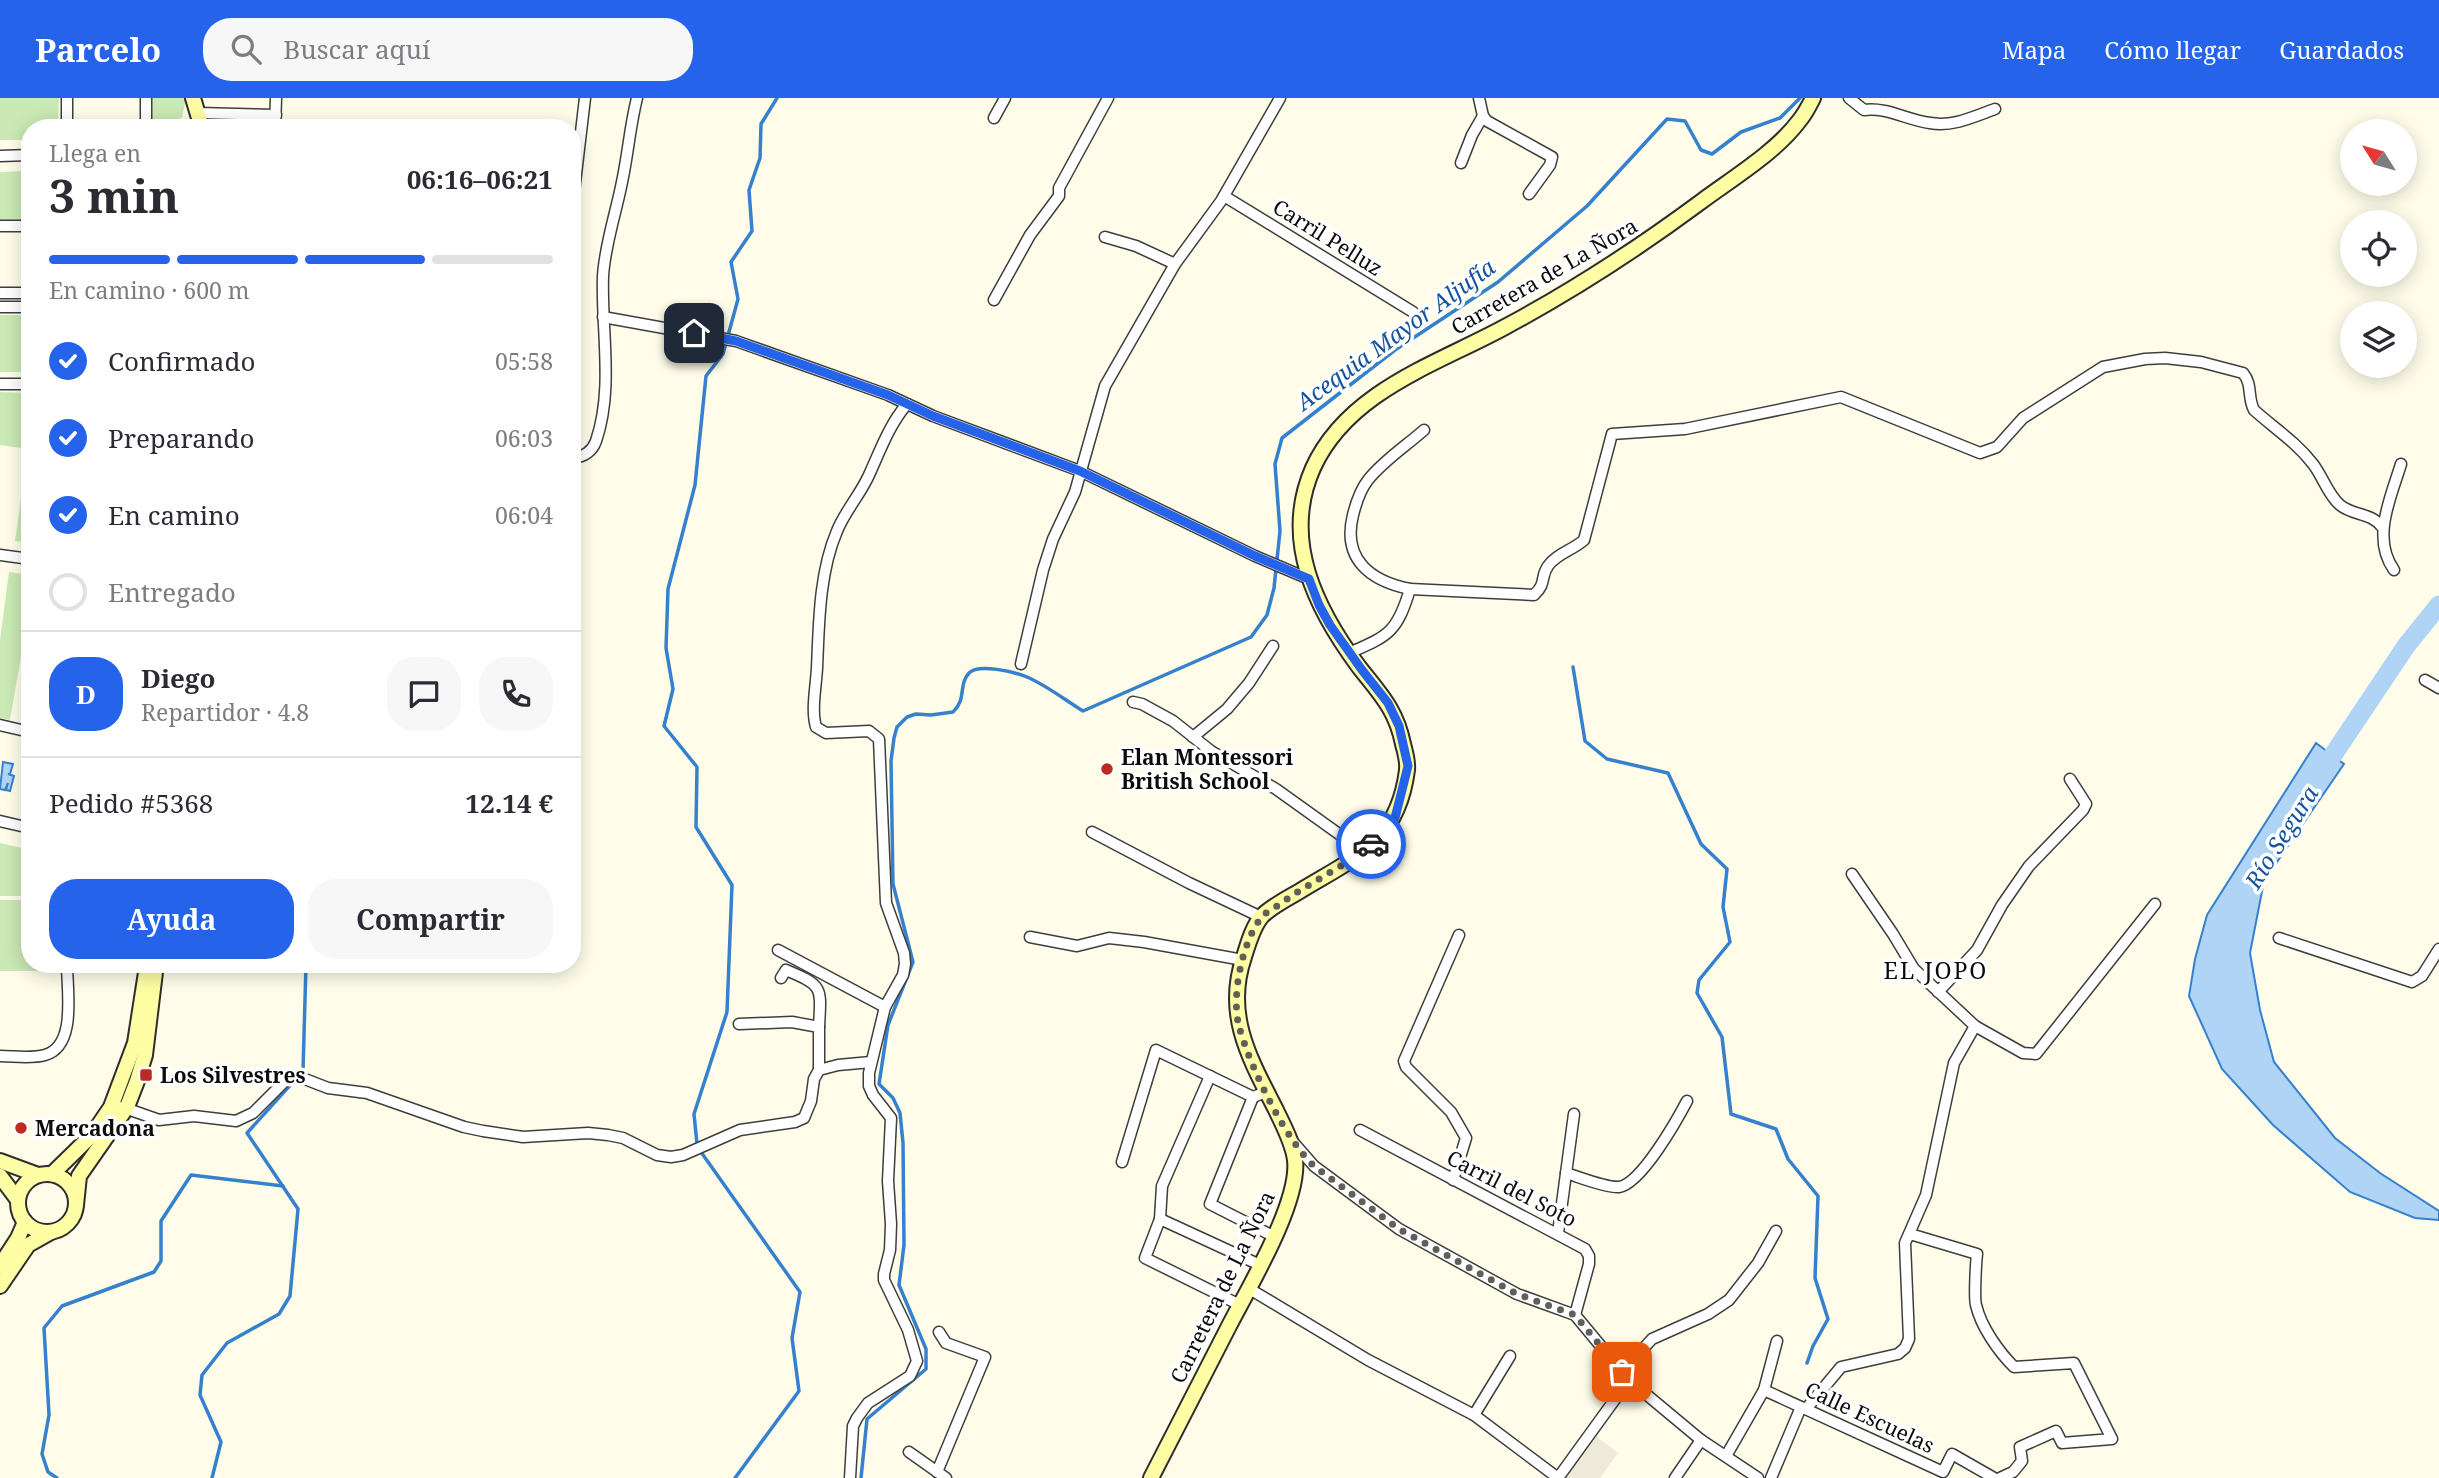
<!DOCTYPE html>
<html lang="es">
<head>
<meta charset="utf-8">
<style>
  :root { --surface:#fff; --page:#f7f7f7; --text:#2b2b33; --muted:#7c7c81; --line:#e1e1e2; --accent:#2563eb }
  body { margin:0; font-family:"Noto Serif",serif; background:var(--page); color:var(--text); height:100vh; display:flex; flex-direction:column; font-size:26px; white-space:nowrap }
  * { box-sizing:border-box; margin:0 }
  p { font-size:23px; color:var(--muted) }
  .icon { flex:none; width:38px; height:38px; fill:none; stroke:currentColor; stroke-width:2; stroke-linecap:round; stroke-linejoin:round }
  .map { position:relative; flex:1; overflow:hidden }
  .panel { position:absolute; left:21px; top:21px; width:560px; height:854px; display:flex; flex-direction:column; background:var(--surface); border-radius:28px; box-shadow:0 4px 18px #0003 }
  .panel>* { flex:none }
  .needle { width:46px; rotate:307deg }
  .fabs { position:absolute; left:2340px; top:21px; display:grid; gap:14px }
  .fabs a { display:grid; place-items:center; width:77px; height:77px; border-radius:50%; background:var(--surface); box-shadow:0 4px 18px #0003; font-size:35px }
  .pin { position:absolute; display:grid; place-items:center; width:60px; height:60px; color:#fff; margin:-30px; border-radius:14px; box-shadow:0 4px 10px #0006 }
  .courier { position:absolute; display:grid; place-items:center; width:70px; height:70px; margin:-35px; border:5px solid #2563eb; border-radius:50%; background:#fff; color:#222; box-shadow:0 2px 9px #0007 }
  .summary em { font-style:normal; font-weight:700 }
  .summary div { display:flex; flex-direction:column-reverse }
  .summary { display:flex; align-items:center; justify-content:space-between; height:119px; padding:0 28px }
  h1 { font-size:46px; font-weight:700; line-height:52px }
  .bar { display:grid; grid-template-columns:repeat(4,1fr); gap:10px 7px; align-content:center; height:84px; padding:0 28px }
  .bar i { height:9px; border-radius:5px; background:var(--line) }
  .bar .current { background:var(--accent) }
  .bar p { grid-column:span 4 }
  .line { display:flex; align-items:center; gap:18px; padding:0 28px; border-top:2px solid var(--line) }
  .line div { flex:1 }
  .round { display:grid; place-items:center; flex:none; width:74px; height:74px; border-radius:28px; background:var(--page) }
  ol { padding:0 28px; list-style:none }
  li { display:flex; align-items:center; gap:21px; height:77px }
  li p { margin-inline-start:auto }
  li .icon { padding:7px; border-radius:50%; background:var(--accent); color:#fff; stroke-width:4 }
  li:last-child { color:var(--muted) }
  li i { width:38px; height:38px; border:4px solid var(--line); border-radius:50% }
  .primary-button { display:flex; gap:14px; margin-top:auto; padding:14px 28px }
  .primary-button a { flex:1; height:80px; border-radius:28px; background:var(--accent); color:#fff; font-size:28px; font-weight:700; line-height:80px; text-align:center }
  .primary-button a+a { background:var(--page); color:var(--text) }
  header { display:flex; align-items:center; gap:42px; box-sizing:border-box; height:98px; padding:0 35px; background:var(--accent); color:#fff }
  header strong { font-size:33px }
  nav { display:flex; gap:38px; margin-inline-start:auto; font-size:24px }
  .search { width:490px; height:63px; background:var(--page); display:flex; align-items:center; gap:18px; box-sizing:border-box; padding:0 24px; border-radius:28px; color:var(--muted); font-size:26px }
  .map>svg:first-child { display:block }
</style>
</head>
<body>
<header>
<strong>Parcelo</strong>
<div class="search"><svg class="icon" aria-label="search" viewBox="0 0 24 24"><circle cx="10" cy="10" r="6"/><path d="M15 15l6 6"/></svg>Buscar aquí</div>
<nav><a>Mapa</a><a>Cómo llegar</a><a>Guardados</a></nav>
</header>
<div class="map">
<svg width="2439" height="1380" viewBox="0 0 2439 1380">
  <rect width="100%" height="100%" fill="#fffdea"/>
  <!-- green -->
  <g fill="#cae9b4">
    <path d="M0,0H59L58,30H30V42H0Z"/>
    <path d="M150,0H186L182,20L151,27Z"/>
    <path d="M30,73V124H0V74Z"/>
    <rect x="0" y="217" width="30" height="57"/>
    <path d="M0,294L30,295V444L15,443L28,351L0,347Z"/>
    <path d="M9,474L30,477V506L10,622L0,620V542Z"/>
    <path d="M0,745L30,752V798H0Z"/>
    <path d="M0,802H30V866H55V873H0Z"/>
  </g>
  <!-- plaza -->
  <path fill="#eeeada" d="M1591,1334L1618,1355L1600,1380H1558Z"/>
  <!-- water -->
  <g fill="#afd4f6" stroke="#3581ce" stroke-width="2">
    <path d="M2316,645L2344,666L2264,783L2250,855L2260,912L2274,964L2335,1040L2380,1075L2439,1113V1122L2415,1120L2350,1094L2273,1027L2222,971L2189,898L2195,861L2207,817Z"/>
    <path d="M3,664L13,666L10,676H8L14,678L10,693L6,692L8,685L5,692L0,691Z"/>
  </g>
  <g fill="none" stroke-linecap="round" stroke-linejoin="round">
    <!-- stream -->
    <g stroke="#3581ce" stroke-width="3.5">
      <path d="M296,23L299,30"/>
      <path d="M1573,569L1585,643L1607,661L1668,675L1701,746L1727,771L1723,809L1730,844L1699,882L1697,895L1722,939L1731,1016L1776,1031L1788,1061L1818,1098L1815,1180L1828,1221L1813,1248L1807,1265"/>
      <path d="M697,1046L694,1016L727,914L732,787L696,729L697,669L664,628L673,591L666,550L668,491L695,387L706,278L723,256L738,201L731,164L752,133L749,92L760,60L761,26L777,0"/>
      <path d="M701,1054L800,1194L792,1240L799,1293L735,1380"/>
      <path d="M57,1380L48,1374L42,1356L49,1317L44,1230L62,1208L154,1174L161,1163V1123L191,1077L283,1088"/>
      <path d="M212,1380L221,1344L200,1297L202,1277L227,1245L279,1216L290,1198L298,1111L247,1035L303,973L306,866"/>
      <path d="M861,1380L867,1321L926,1271V1251L899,1187L904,1147L903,1045L900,1015L893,1000L879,986L888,927L913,864L893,786L891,663L894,640L897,629L907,619L916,616L931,617L953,614C967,601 958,587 969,575C978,565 1015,574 1027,579C1046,587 1065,602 1083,613L1251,539L1267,517L1274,490L1280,433L1275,366L1282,340L1395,252L1498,184L1587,108L1667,21L1685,23L1701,52L1712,56L1741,34L1780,20L1800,0"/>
    </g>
    <!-- river -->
    <path stroke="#afd4f6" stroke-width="19" d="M2319,678L2406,548L2439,507"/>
    <defs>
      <g id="minor">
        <path d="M146,0V30"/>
        <path d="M1479,0L1483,18L1487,23L1552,59L1550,67L1529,96"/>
        <path d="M1849,0L1864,12C1887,9 1907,22 1930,25C1953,29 1973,19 1995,11"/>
        <path d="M198,15L276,17"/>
        <path d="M994,20L1005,0"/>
        <path d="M67,30V0"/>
        <path d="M177,30L201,26"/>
        <path d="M275,30L276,0"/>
        <path d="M0,58L30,57"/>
        <path d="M1461,65L1472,37L1483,18"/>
        <path d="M1224,98L1413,214"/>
        <path d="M572,110L585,0"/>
        <path d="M0,128H30"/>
        <path d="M1105,139L1136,148L1175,166"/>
        <path d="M0,195H30"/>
        <path d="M994,202L1030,137L1059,98V90L1108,0"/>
        <path d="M0,209H30"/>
        <path d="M603,219L736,243L888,297L933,318L1080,373L1255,458L1309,481"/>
        <path d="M0,286H30"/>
        <path d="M572,360C584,359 592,354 596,343C614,290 601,232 603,178C605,146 616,115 622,84C628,56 630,28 637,0"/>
        <path d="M0,457L30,461"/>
        <path d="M2394,472C2371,440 2391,399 2401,366"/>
        <path d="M1410,491C1370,483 1342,461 1353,417C1356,405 1360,392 1368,382C1383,363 1406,348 1424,332"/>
        <path d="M1349,555C1388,538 1397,535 1410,491L1534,497C1547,485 1540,479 1548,468C1556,456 1573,452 1584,442L1612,336L1685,331L1841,299L1980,355L1997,349L2023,320L2103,269L2145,261L2165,260L2201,264L2243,275C2253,287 2247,299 2254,312C2274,330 2296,344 2313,366C2323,379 2328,397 2340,407C2353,418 2371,414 2382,429"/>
        <path d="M1021,566L1043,472L1053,441L1075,394L1105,288L1175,166L1221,103L1280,0"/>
        <path d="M2425,582L2439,590"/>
        <path d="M1133,604L1142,606L1173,623L1211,653L1276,691L1364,754"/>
        <path d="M0,627L30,634"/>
        <path d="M1193,639L1227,611L1249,585L1273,548"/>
        <path d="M0,723L30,730"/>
        <path d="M1092,734L1189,785L1261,819"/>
        <path d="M1852,776L1893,836L1914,871L1975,928L2023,955L2036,956L2155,806"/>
        <path d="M1030,839L1077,848L1109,840L1144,844L1243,862"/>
        <path d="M2279,840L2412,884L2422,878L2439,851"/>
        <path d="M778,852L885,909"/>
        <path d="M781,880L786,872C824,888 821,889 819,929"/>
        <path d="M1938,894L1977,852L2002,807L2029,768L2083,712L2086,706L2070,681"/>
        <path d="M739,926L792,924L819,929V972"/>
        <path d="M0,958C14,958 31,961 45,957C77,948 67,893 67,866"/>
        <path d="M1210,978L1162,1088L1160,1121L1145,1160L1240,1207"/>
        <path d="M1253,999L1210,1106L1273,1138"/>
        <path d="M122,1009L159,1022L194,1018L236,1023L253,1015L289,979L297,978L328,990L367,995L464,1029L483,1033L523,1039L588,1035L608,1037L623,1040L657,1057L671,1059L683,1057L740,1032L795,1024L804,1020L811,1003L814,981L819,972L838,967L871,964"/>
        <path d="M1360,1032L1585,1151L1589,1158V1166L1575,1217"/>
        <path d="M1293,1044L1314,1068L1399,1131L1517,1196L1575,1217L1629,1282L1701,1342L1758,1380"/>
        <path d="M1122,1064L1156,952L1253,999L1266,994"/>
        <path d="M1566,1075C1579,1079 1606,1090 1619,1089C1641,1086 1677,1022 1687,1003"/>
        <path d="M1453,1082L1466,1040L1451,1014L1406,969L1404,963L1459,837"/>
        <path d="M1160,1121L1260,1167"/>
        <path d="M1558,1135L1574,1016"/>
        <path d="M1910,1136L1977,1156C1976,1164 1974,1200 1976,1207C1981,1229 1999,1254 2014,1269L2074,1265L2112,1341L2062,1345L2056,1333L2020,1349L2022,1363L2013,1374L2000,1380"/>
        <path d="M1248,1190L1368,1262L1474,1317L1558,1380"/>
        <path d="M1777,1243L1764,1292L1943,1374L1952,1356L1994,1380"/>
        <path d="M1622,1274L1652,1241L1708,1216L1729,1202L1758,1165L1776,1133"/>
        <path d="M1806,1311L1841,1269L1898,1256L1905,1250L1909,1241L1905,1145L1926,1097L1954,965L1975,928"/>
        <path d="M1474,1317L1510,1258"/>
        <path d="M909,1354L946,1380"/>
        <path d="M1726,1358L1764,1292"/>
        <path d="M937,1374L985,1259L946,1245L939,1234"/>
        <path d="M850,1380L853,1328L857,1320L868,1305L910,1278L917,1263L908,1232L884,1182V1176L890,1152L891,1126L888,1083L891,1020L873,997L869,988V975L885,909L903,877L905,866L904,855L886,805L879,641L869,633L826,635L816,629C811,612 816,589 817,570C819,526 819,475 837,433C845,413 860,397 869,377C880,353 889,327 907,306"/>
        <path d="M1558,1380L1629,1282"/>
        <path d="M1675,1380L1701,1342"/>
        <path d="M1771,1380L1801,1309"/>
      </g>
      <g id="secondary">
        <path d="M193,0L202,30"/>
        <path d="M0,1063L38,1077"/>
        <path d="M52,1076L92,1037L111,1009L135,945L147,868"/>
        <circle cx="47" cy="1105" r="29"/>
        <path d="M0,1078L18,1102"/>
        <path d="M76,1107L79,1078L127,1009L137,983L145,957L156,866"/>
        <path d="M0,1168L18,1140L25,1124"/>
        <path d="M0,1188L28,1147L51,1134"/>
        <path d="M1151,1380C1177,1329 1203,1278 1229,1228C1249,1189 1300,1104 1295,1062C1293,1045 1283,1027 1276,1012C1250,961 1224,917 1244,859C1248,846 1253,828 1262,818C1272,808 1288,800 1300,793C1356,759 1398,744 1407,672C1408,663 1405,654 1403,646C1396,611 1380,596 1359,569C1316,511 1281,442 1313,370C1348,293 1437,266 1505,229C1574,192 1640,149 1702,103C1733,80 1776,54 1799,23C1805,16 1809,8 1813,0"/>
      </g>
    </defs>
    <!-- minor casing -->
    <use href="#minor" stroke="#3e3e3e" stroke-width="13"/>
    <!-- secondary casing -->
    <use href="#secondary" stroke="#2d2d2d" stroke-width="18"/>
    <!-- minor -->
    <use href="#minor" stroke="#fff" stroke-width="10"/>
    <!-- secondary -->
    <use href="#secondary" stroke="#fffea5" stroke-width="14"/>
  </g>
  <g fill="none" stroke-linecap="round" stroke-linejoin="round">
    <!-- done -->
    <path stroke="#606059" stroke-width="7" stroke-dasharray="0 12.6" d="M1371,746L1364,754C1335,772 1305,788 1277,808C1272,811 1265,815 1261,820C1242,844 1231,899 1239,928C1249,967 1285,1041 1314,1068L1399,1131L1517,1196L1575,1217L1622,1274"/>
    <!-- route -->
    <path stroke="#2563eb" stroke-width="9" d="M694,235L736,243L888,297L933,318L1080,373L1255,458L1309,481L1319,507L1330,527L1362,572L1388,605L1399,628L1408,668L1395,720L1371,746"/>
  </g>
  <!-- markers -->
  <g fill="#bc2b23" stroke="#fff" stroke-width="2.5">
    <circle cx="1107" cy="671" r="7"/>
    <rect x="139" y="970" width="14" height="14" rx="3.5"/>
    <circle cx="21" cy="1030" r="7"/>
  </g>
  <g text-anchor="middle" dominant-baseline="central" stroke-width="7" stroke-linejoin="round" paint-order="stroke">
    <!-- street labels -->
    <g font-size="21" fill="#0b0b0b" stroke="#fff">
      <text transform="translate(1328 139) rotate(32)">Carril Pelluz</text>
      <text transform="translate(1544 178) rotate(-30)">Carretera de La Ñora</text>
      <text transform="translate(1512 1090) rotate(27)">Carril del Soto</text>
      <text transform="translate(1222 1189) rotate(-64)">Carretera de La Ñora</text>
      <text transform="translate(1870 1319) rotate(25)">Calle Escuelas</text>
    </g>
    <!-- poi labels -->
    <g font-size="21" font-weight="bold" fill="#0b0b0b" stroke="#fff" text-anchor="start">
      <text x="1121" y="659">Elan Montessori<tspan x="1121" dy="24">British School</tspan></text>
      <text x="160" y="977">Los Silvestres</text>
      <text x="35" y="1030">Mercadona</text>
    </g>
    <!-- water labels -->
    <g font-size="23" font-style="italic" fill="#15549d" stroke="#fff">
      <text transform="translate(1395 236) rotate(-36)">Acequia Mayor Aljufía</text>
      <text transform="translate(2281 739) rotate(-58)">Río Segura</text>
    </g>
    <!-- neighbourhood labels -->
    <g font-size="23" letter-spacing="2" fill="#0b0b0b" stroke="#fff">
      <text x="1936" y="872">EL JOPO</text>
    </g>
  </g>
</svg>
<div class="fabs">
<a><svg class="needle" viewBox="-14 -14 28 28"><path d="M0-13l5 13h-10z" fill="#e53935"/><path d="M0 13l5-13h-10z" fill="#7c7c81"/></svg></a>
<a><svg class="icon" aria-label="locate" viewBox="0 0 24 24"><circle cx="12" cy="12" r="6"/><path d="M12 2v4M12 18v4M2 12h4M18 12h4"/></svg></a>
<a><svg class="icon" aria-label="layers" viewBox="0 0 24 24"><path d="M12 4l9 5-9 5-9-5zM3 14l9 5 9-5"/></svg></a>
</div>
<div class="pin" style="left:1622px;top:1274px;background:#ea580c"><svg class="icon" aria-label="bag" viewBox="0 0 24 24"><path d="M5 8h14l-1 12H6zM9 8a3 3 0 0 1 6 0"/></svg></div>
<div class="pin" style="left:694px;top:235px;background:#1f2937"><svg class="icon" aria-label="home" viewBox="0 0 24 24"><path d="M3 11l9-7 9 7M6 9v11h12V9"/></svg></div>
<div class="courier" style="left:1371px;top:746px"><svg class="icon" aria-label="car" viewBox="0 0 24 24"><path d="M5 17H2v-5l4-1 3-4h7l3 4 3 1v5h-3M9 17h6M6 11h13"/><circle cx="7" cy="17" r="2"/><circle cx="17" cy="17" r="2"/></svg></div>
<section class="panel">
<div class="summary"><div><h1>3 min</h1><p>Llega en</p></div><em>06:16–06:21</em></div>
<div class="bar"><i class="current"></i><i class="current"></i><i class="current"></i><i></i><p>En camino · 600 m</p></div>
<ol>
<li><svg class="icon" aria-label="check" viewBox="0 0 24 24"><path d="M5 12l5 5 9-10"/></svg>Confirmado<p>05:58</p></li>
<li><svg class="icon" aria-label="check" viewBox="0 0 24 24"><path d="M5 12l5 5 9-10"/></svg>Preparando<p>06:03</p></li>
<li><svg class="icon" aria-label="check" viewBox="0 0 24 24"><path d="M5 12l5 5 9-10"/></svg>En camino<p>06:04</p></li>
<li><i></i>Entregado</li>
</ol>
<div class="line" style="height:126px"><b class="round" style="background:var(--accent);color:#fff">D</b><div><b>Diego</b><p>Repartidor · 4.8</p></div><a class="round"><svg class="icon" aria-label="chat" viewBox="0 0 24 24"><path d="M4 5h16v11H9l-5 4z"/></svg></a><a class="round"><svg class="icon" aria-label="phone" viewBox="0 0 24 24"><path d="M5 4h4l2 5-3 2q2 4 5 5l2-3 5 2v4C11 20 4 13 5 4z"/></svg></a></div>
<div class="line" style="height:91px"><div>Pedido #5368</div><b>12.14 €</b></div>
<div class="primary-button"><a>Ayuda</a><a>Compartir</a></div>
</section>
</div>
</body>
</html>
